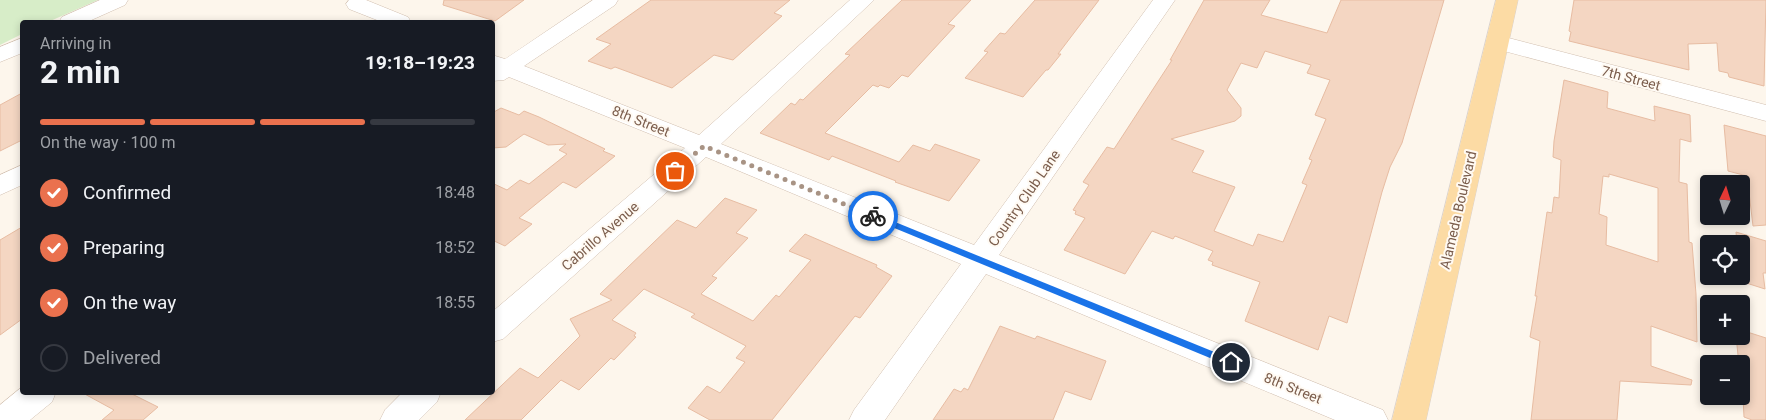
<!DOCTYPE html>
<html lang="en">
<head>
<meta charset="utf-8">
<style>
  :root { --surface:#171b24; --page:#20242c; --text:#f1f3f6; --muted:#9ea1a6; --line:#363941; --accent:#ea714e }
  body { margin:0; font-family:Roboto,sans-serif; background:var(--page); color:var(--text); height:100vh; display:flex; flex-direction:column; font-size:19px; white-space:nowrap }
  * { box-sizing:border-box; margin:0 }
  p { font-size:16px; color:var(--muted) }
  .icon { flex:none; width:28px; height:28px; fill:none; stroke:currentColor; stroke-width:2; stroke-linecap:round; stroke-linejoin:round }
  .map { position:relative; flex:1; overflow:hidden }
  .panel { position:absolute; left:20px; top:20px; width:475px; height:375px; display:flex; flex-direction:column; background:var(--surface); border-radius:5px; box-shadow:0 2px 8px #0003 }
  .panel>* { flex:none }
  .needle { width:32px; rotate:4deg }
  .buttons { position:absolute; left:1700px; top:175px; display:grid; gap:10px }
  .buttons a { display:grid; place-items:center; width:50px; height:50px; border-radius:5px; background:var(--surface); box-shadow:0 2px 8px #0003; font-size:25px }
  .pin { position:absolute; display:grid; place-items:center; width:42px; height:42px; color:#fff; margin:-21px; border:2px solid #fff; border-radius:50%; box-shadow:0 1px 5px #0007 }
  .courier { position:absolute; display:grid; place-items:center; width:50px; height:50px; margin:-25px; border:4px solid #1a73e8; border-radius:50%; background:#fff; color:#222; box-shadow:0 1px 6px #0007 }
  .head em { font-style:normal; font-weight:700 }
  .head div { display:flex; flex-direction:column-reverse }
  .head { display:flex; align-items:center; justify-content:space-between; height:85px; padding:0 20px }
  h1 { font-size:32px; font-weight:700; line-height:38px }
  .bar { display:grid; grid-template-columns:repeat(4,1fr); gap:8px 5px; align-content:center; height:60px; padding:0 20px }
  .bar i { height:6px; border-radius:4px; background:var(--line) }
  .bar .selected { background:var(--accent) }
  .bar p { grid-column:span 4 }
  ol { padding:0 20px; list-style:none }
  li { display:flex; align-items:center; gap:15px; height:55px }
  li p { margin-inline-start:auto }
  li .icon { padding:5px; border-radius:50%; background:var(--accent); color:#fff; stroke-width:4 }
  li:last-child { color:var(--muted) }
  li i { width:28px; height:28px; border:2px solid var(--line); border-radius:50% }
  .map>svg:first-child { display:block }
</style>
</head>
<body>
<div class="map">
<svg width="1766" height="420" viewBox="0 0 1766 420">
  <rect width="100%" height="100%" fill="#fdf6ec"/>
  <!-- green -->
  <path fill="#d7edc8" d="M0,0H98L48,22H22V34L0,45Z"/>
  <!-- building -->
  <g fill="#f4d6c2" stroke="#e7bca2" fill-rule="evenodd">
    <path d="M444,0H524L495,21L443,5Z"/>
    <path d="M651,0H790L774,13L782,16L733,60L714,55L672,88L615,67L611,69L588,61L611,44L596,39Z"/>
    <path d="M902,0H971L948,24L955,26L908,77L902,75L889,88L880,85L878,87L873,85L825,133L899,162L913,145L930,151L935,144L980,160L949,201L895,182L896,181L832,156L829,160L760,133L791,103L795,105L800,99L803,100L850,55L845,54Z"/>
    <path d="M1035,0H1099L1058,54H1061L1048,70H1046L1023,97L965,78L988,52L984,51L1000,33L1005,34Z"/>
    <path d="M1204,0H1270L1261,15L1327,33L1341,0H1444L1402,143L1390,167L1382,192L1347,323L1329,316L1318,350L1245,321L1260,282L1212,265L1213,262L1208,260L1213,251L1175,236L1173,239L1152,231L1125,274L1064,250L1085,218L1075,214L1076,211L1073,210L1089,185L1083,182L1107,147L1114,149L1172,60H1170ZM1265,51L1311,65L1307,73L1330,80L1315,115L1326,119L1309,159L1312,160L1302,183L1307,185L1283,242L1258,234L1253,246L1214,231L1235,187L1192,172L1204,151L1171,139L1235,121L1241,116V108L1227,90L1241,63L1257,68Z"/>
    <path d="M1574,0H1766L1764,86L1729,77L1728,73L1719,71L1717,43L1688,44L1689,70L1569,41L1571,32L1569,31Z"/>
    <path d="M1564,80L1608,92L1607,108L1655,121L1654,106L1690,115L1691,142L1680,139L1679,182L1687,184L1689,242L1692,243L1696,294L1697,342L1651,326V366L1692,380L1691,385L1620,381L1617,420H1531L1540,341L1530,337L1537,296H1535L1547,212L1552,213L1554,197L1559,198L1561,160L1553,157L1554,141ZM1609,174L1658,188V262L1606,245L1607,217L1599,214L1603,176L1609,177Z"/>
    <path d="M22,93V140L0,151V105Z"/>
    <path d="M501,108L519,115L524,111L539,117L605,149L603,151L615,156L576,188L563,182L519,218L532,224L505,246L492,240V183L507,190L520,180L529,184L567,154L559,150L566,144L548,145L524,134L506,147L492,148V113Z"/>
    <path d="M1724,125L1766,136V225L1753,226L1747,176L1728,171Z"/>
    <path d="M725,198L757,210L736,233L748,238L712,276L717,278L701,294L753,321L776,295L779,297L811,260L789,251L805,234L877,265L876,267L892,276L860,318L855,316L772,420H710L688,408L707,386L720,393L745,362L736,358L746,346L691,317L695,314L644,289L612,320L636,333L634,336L636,337L614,360L611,358L579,390L561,380L521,420H465L520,368L538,378L580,336L570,319L612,300L600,294L677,220L696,228Z"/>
    <path d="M22,227V319L0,335V240Z"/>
    <path d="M1736,232L1766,241V273H1763L1765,289L1740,281L1741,244H1737Z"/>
    <path d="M1000,326L1035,339L1037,336L1106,361L1091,400L1065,391L1053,420H933L954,389L961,392L964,388L968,390Z"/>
    <path d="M1741,330L1766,338V420H1752L1744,417L1741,358L1738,355L1736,336H1741Z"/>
    <path d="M81,392H128L158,407L143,420H102L114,410Z"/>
  </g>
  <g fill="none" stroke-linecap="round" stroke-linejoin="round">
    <defs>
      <g id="minor">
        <path d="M100,0H128L125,5L87,22H59L62,17Z"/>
        <path d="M349,0H366L408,17L411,22H382L349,9L346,4Z"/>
        <path d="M593,0H618L615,5L524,66L699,135L850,0H874L721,144L974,245L1153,0H1175L999,255L1383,410L1388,420H1335L986,274L885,420H849L854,410L961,264L706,157L503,339L492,342V312L685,148L509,77L504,80L492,81V55L505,59Z"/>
        <path d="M1497,35L1766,105V121L1489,47L1486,42L1489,37Z"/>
        <path d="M22,38V53L0,62V47Z"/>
        <path d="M22,165V185L0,195V175Z"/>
        <path d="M22,387V392H56L52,402L30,420H0V405Z"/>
        <path d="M403,392H441L437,402L419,420H380L385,410Z"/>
      </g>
      <path id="major" d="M1496,0H1518L1426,420H1392Z"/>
    </defs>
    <!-- minor casing -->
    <use href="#minor" stroke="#d1bfb0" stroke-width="1"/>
    <!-- major casing -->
    <use href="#major" stroke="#dad2cd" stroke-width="1"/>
    <!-- minor -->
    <use href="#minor" fill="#fff" fill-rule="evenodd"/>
    <!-- major -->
    <use href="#major" fill="#fcdba4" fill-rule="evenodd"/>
  </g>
  <!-- route -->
  <path fill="#1a73e8" d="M873,213L1234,360L1235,362L1231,366L1227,365L870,218V214Z"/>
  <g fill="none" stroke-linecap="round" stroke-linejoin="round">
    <!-- done -->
    <path stroke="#a89384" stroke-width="5" stroke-dasharray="0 9" d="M675,171L704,146L873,216"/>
  </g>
  <g text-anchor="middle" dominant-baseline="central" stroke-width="4" stroke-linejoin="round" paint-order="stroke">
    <!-- street labels -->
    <g font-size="14" fill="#7b5d4c" stroke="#fffaf3">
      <text transform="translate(1631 78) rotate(15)">7th Street</text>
      <text transform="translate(641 121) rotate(22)">8th Street</text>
      <text transform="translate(1024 198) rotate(-55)">Country Club Lane</text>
      <text transform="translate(1458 210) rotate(-77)">Alameda Boulevard</text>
      <text transform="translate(600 236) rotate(-41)">Cabrillo Avenue</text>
      <text transform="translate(1293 388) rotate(22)">8th Street</text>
    </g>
  </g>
</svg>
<div class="buttons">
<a><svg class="needle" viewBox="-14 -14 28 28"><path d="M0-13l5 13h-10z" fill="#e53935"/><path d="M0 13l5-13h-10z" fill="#9ea1a6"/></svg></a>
<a><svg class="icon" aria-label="locate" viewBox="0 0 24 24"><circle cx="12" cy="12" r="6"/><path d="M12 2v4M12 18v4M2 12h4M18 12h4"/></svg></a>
<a>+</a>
<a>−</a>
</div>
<div class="pin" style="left:675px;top:171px;background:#ea580c"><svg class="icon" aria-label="bag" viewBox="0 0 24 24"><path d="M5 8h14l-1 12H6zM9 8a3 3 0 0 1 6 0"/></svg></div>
<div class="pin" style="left:1231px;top:362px;background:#1f2937"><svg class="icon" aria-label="home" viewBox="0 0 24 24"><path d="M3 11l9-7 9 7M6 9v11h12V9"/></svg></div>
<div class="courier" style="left:873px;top:216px"><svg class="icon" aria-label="bike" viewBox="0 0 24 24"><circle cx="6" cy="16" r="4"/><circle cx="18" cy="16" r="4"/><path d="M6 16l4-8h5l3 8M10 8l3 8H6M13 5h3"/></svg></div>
<section class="panel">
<div class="head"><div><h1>2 min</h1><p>Arriving in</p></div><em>19:18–19:23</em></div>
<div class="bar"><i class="selected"></i><i class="selected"></i><i class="selected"></i><i></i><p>On the way · 100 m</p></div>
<ol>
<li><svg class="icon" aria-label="check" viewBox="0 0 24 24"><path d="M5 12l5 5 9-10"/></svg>Confirmed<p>18:48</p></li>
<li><svg class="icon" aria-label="check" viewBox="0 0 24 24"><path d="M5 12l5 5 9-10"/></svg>Preparing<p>18:52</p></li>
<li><svg class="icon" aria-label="check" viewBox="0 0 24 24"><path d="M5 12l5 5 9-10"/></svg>On the way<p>18:55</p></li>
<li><i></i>Delivered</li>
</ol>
</section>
</div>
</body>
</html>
